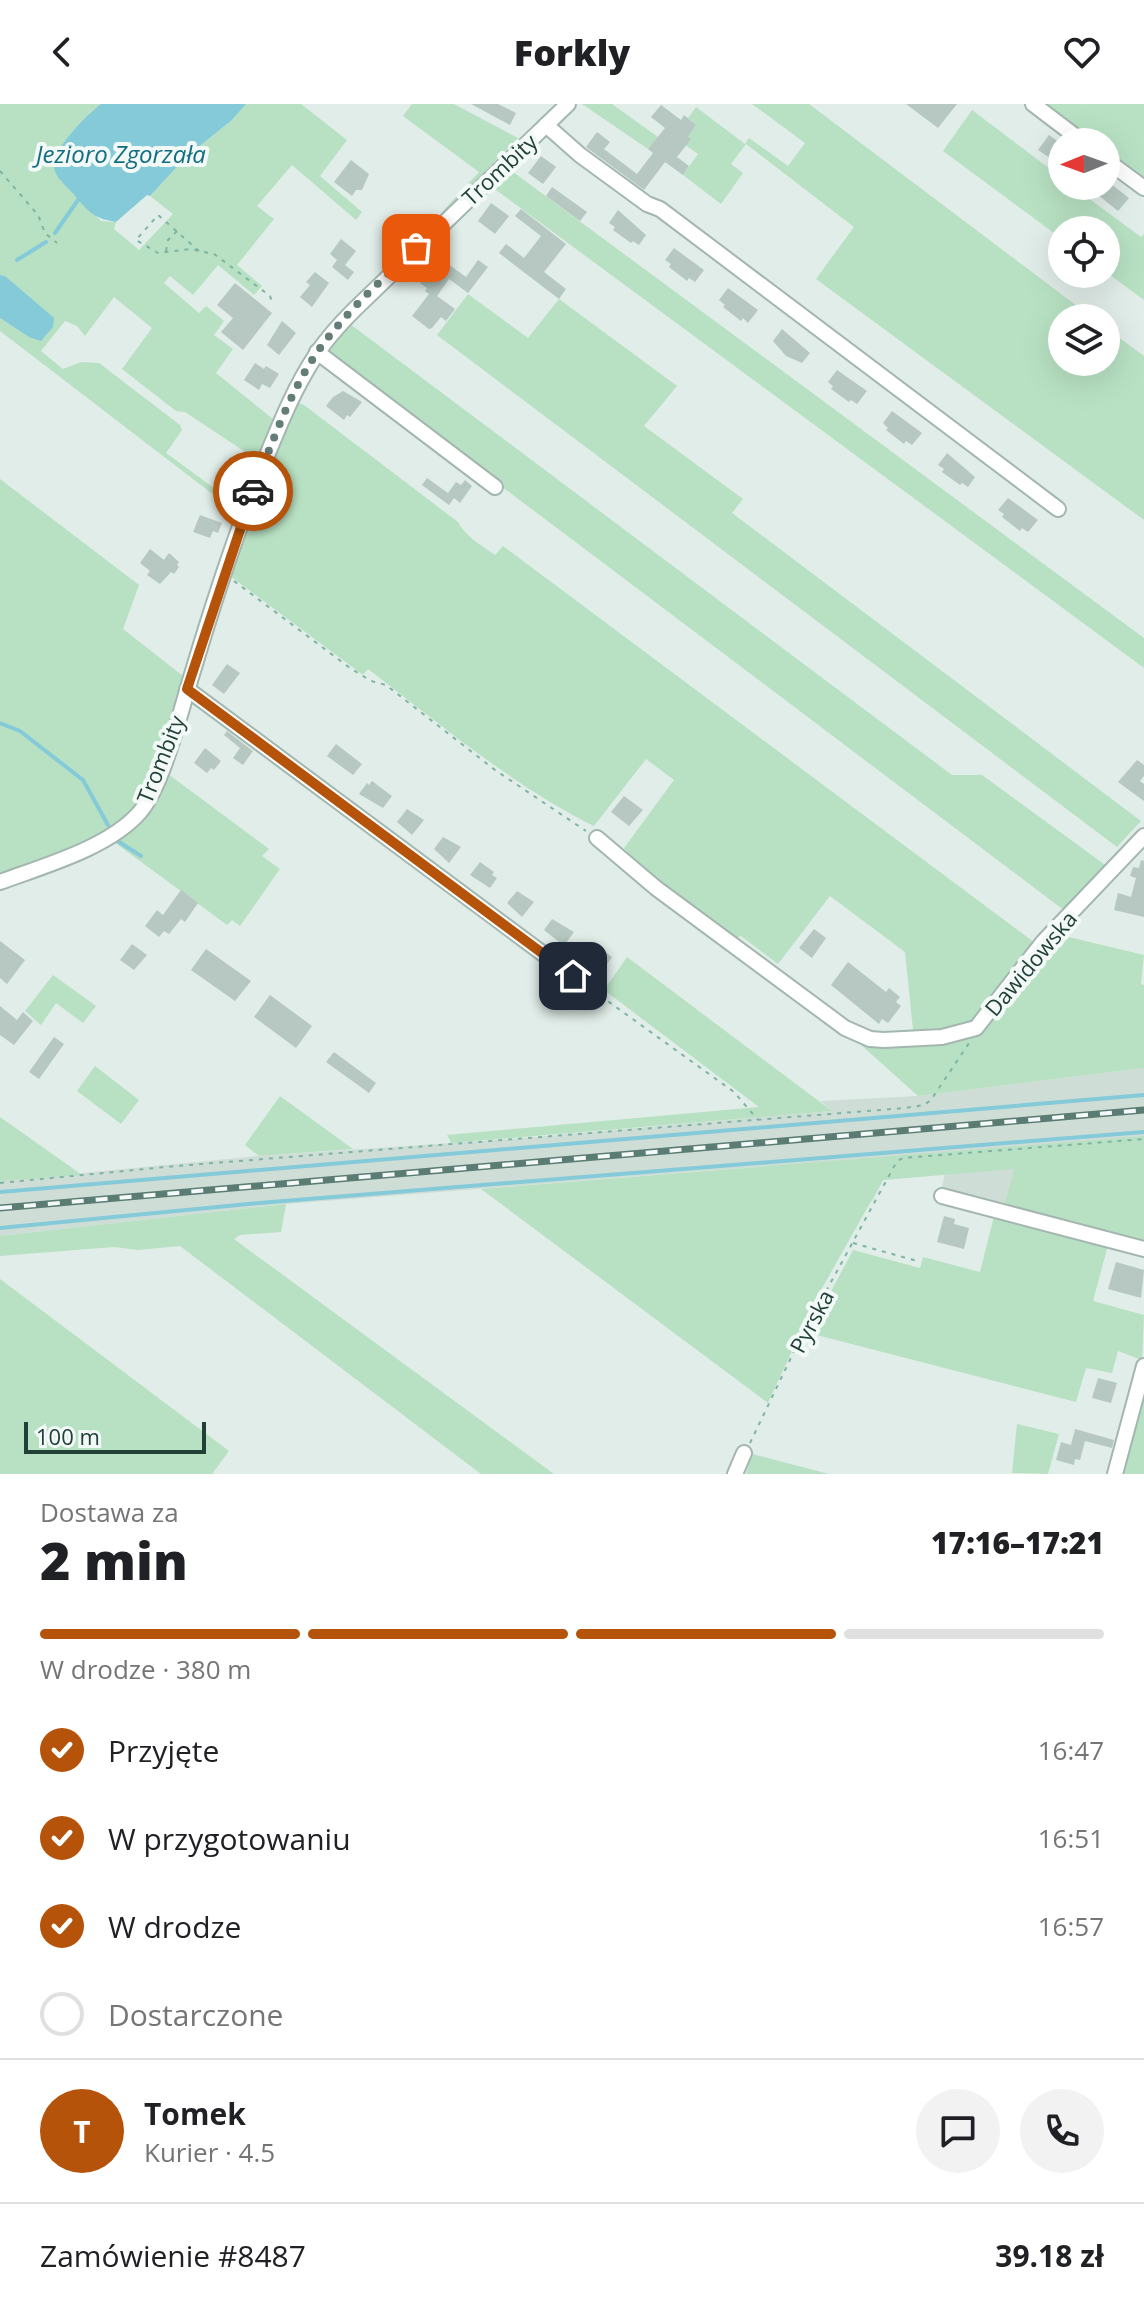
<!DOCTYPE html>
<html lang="pl">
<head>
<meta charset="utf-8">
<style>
  :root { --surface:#fff; --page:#f2f2f2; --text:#202124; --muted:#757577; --line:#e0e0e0; --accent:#b45309 }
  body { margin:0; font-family:"Open Sans",sans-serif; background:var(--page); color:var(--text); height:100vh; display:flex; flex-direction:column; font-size:30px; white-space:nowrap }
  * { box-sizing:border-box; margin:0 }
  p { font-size:26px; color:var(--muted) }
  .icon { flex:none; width:44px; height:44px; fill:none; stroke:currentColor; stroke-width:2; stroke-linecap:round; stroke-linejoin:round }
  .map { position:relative; height:1370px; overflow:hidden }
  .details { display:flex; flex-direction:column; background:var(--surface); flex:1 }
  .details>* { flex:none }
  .needle { width:52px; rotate:269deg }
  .fabs { position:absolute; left:1048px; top:24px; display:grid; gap:16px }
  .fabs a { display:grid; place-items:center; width:72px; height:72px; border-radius:50%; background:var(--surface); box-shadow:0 8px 32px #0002; font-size:40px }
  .scale { position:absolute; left:24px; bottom:20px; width:182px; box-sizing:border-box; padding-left:8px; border:4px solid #204038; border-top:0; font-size:22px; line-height:28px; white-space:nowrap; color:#204038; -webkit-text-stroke:6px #f2f9f6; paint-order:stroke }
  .pin { position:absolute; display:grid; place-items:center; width:68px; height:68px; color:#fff; margin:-34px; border-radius:16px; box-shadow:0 4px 12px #0006 }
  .courier { position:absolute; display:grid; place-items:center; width:80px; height:80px; margin:-40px; border:6px solid #b45309; border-radius:50%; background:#fff; color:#222; box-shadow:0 2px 10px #0007 }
  .headline em { font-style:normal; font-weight:800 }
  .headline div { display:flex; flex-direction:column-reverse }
  .headline { display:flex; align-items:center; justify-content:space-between; height:136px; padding:0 40px }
  h1 { font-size:52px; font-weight:800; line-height:60px }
  .bar { display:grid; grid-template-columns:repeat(4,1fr); gap:12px 8px; align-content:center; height:96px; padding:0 40px }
  .bar i { height:10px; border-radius:6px; background:var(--line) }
  .bar .selected { background:var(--accent) }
  .bar p { grid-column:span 4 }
  .line { display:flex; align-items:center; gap:20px; padding:0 40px; border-top:2px solid var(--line) }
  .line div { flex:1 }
  .round { display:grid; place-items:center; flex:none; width:84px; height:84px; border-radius:42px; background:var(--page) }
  ol { padding:0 40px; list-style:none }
  li { display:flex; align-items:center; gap:24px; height:88px }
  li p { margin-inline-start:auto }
  li .icon { padding:8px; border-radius:50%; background:var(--accent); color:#fff; stroke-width:4 }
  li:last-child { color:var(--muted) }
  li i { width:44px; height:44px; border:4px solid var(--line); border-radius:50% }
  header { display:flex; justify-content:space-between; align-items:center; height:104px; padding:0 40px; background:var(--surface); font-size:36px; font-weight:800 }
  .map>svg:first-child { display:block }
</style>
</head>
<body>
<header><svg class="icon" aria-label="back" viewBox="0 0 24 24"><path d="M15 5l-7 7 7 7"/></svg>Forkly<svg class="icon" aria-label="heart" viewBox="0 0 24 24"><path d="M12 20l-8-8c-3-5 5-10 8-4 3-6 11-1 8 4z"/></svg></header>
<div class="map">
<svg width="1144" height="1370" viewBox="0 0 1144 1370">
  <rect width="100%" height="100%" fill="#e1ede8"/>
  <!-- built -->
  <path fill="#cfddd7" d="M1144,964V1055L1004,1103L941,1086L945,1070L883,1076L872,1098L835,1057L286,1100L0,1132V1077L259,1052L523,1034L831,1007L821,997L918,992Z"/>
  <!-- green -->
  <g fill="#b8e1c3">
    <path d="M0,0H101L66,36L60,76L101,117L116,118L114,125L139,146L173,110L150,92L186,53L232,16L246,0H301L347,36L320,72L362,108L356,116L292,61L257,102L274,115L237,161L262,182L254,191L218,161L193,191L170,172L164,179L199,209L206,202L224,217L214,231L233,245L216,269L273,315L256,355L185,308L176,307L122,265L152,224L114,193L85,232L77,222L65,217L41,247L63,265L81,258L99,259L180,321L182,326L166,349L229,395L233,394L244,368L250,371L236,408L0,227V214L29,233L54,215L5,172L0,171Z"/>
    <path d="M412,0H454L518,34L444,109H441L479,68L403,12Z"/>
    <path d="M582,0H612L658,33L648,45Z"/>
    <path d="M752,0H809L1093,214H1062V258H1106V224L1144,252V416L816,175L854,123L746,40L731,60L743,69L721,100L683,71L698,50L684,40L690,35L688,33L696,21L688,14L696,3L745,40L749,34L788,62L805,39Z"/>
    <path d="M1039,0H1144V80L1106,51V38H1089Z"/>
    <path d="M972,6L1062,74V82H1072L1141,133L1144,130V196L1106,168V126H1062V135L943,47Z"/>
    <path d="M509,65L1144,534V564L492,83Z"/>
    <path d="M468,190L528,234L559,195L677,282L644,322L743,395L732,409L1141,717L1117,743L437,231Z"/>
    <path d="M350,220L952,671H982L1108,763L1065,807L330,253L327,247Z"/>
    <path d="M296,298L304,301L458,418C465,432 482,442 495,451L503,442L1035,839L1003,878L984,907L980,906L970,922L913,926L905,848L830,792L778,860L741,832L734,835L638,762L624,744L674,676L646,655L594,722C512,681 441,621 368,565L363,571L230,472Z"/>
    <path d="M0,375L139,481L123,525L183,572C173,605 166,642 152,674C127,733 55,752 0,773Z"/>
    <path d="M168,670L269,745L262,752L280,765L240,822L232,816L227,821L114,738C141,728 158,697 168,670Z"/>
    <path d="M1056,830L1144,851L1141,880L1144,881V964L918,992L860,940H914L977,929L992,915Z"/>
    <path d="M627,853L832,1007L451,1039L447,1031L759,1003L604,886Z"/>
    <path d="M53,871L96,902L83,919L56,899L41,921L25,907Z"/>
    <path d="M95,962L139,996L121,1020L77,987Z"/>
    <path d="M280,992L353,1045L259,1052L245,1041Z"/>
    <path d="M0,1013L82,1071L0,1077Z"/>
    <path d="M1144,1032V1140L1080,1123L1079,1119L1070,1116L1068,1119L1004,1103L1014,1065L883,1076L817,1193L768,1299L481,1085Z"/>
    <path d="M286,1100L281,1128L240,1131L234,1135L554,1370H481L180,1142L138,1146L114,1143L0,1152V1132Z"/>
    <path d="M994,1112L1108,1141L1093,1197L1144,1211L1142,1256L1118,1247L1112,1269L1086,1264L1076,1298L809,1229L853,1146L920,1164L923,1153L980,1168Z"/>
    <path d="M0,1175L229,1347L212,1370H0Z"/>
    <path d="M1144,1275V1370H1118Z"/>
    <path d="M1017,1320L1059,1330L1048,1370L1012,1369Z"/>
    <path d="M752,1350L829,1370H746Z"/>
  </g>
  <!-- water -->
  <g fill="#84cad8">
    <path d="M101,0H246L232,16L186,53L150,92L147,91L116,118C95,114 91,111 76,93C69,84 56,75 54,64C51,46 87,11 101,0Z"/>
    <path d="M0,171L5,172L54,214L53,223L41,237L29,233L0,214Z"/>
  </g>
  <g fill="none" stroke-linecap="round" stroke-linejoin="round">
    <!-- stream -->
    <g stroke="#84cad8" stroke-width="4">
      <path d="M55,129L78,96"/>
      <path d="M17,156L46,138"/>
      <path d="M0,619L20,627L83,676L108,721"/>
      <path d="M116,736L141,752"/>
      <path d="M0,1088L1144,991"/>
      <path d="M0,1124L259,1099L1144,1028"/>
    </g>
  </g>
  <!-- building -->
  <g fill="#b6c8c1">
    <path d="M471,0H498L516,9L510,21Z"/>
    <path d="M906,0H957L938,24Z"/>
    <path d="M661,1L681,16L684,11L696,21L688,33L691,35L677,53L689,62L683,71L665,58L644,86L586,43L597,28L610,38L604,45L637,70L653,49L648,45L665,24L651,13Z"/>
    <path d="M1049,31L1062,40V62L1038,46Z"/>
    <path d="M541,52L556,63L543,80L528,69Z"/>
    <path d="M351,56L369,70L362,86H356L352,92L334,78Z"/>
    <path d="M1111,80L1129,94L1118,107L1087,82Z"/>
    <path d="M552,83L587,108L580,117L546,92Z"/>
    <path d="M491,99L509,112L495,130L478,117Z"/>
    <path d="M521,105L566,140L544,168L566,185L559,195L499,149L506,140L524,154L541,132L515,112Z"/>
    <path d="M618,106L646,131L639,141L633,137L631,139L613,126L615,123L609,119Z"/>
    <path d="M341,135L356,147L345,161L354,168L348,176L332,163L337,156L330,150Z"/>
    <path d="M674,144L704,166L695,178L689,174L687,177L669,163L671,160L665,156Z"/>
    <path d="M437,152L466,173L478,156L488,163L468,189L449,175L437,192L455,205L446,217L441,213L432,224L429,225L412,212L429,190L425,187L427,184L420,179Z"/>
    <path d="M315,168L329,179L312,203L300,193L310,181L306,178Z"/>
    <path d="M235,179L272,209L243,246L221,228L233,214L217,201Z"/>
    <path d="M728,184L758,206L748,219L743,214L741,217L723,203L725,201L719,196Z"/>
    <path d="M282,217L296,229L279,251L267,241Z"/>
    <path d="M782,225L810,249L802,259L786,252L773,237Z"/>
    <path d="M255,259L264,265L266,262L279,270L270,284L262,280L259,286L244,276Z"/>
    <path d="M837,266L867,287L857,300L851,296L849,298L831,285L833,282L828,278Z"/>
    <path d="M343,287L362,298L350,313L347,311L344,316L326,302L333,293Z"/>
    <path d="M892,307L922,329L912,341L906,337L904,340L886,326L888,324L883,319Z"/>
    <path d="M947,349L975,373L968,383L962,379L960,381L942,368L944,365L938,361Z"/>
    <path d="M427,374L448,389L456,378L461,381L465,376L472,382L460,399L454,394L449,401L422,381Z"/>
    <path d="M1008,394L1038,416L1028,428L1022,424L1020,427L1002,413L1004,410L998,406Z"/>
    <path d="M200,411L222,419L218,429L213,427L210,434L193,428Z"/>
    <path d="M150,445L164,456L169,449L179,458L177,461L179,463L174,470L171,468L160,480L147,471L150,467L140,459Z"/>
    <path d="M227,560L240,569L224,590L212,581Z"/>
    <path d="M227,627L253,647L243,661L233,654L240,644L224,631Z"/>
    <path d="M336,640L362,660L353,671L327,652Z"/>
    <path d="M205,644L221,657L214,666L211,664L207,669L194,659Z"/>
    <path d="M1137,656L1144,661V672L1140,677L1144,680V697L1118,678Z"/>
    <path d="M372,677L392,692L383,704L359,690L367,679L369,681Z"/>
    <path d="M624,692L643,706L629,722L611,708Z"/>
    <path d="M407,705L424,716L412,731L397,718Z"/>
    <path d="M443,733L461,743L449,759L434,745Z"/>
    <path d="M1141,756L1144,757V813L1114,806L1118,789L1131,793L1136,774L1130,772L1133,763L1139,764Z"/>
    <path d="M480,758L494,768L492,771L497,774L490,784L470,771Z"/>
    <path d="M181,786L198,799L185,818L181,815L169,830L164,827L159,833L145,822L157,806L163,811Z"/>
    <path d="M517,787L534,798L522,813L507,799Z"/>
    <path d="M552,815L574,828L564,842L544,826Z"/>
    <path d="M814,825L826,834L812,854L799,844Z"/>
    <path d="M0,837L25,856L7,880L0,874Z"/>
    <path d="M593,839L612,853L602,867L583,853Z"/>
    <path d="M132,840L147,851L134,866L120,856Z"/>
    <path d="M206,845L251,877L235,897L191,866Z"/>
    <path d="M848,858L886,888L889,884L900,893L896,898L901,902L888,919L882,915L879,920L831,881Z"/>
    <path d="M270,891L312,922L296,944L254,913Z"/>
    <path d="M0,902L17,916L23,908L33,917L14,941L0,931Z"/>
    <path d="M54,933L64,940L39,975L29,968Z"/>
    <path d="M334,948L376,979L369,989L326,958Z"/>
    <path d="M944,1112L955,1115L954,1120L969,1124L964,1145L937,1138Z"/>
    <path d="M1116,1158L1144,1166L1141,1194L1108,1185Z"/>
    <path d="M1098,1274L1117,1279L1111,1299L1092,1294Z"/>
    <path d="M1075,1325L1114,1336L1112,1344L1085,1337L1080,1356L1075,1355L1074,1361L1056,1356L1061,1338L1071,1341Z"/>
  </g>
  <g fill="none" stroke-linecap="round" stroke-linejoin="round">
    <defs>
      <g id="minor">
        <path d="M1033,0L1083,38"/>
        <path d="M546,21L580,51L647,100L660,105L1058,405"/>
        <path d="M1106,56L1144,84"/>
        <path d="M317,248L495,383"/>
        <path d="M187,585L573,872"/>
        <path d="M597,734L656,784L845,924L870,935L884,936L942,933L976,924L1043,838L1144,732"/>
        <path d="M0,778C43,762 109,744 140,708C164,680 181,604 193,567C215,493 239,420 268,349C282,315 296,281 316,251C327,234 341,219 355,205L568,0"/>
        <path d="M942,1092L1144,1145"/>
        <path d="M735,1370L744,1349"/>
        <path d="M1115,1370L1144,1262"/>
      </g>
    </defs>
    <!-- minor casing -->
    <use href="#minor" stroke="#a3b6b0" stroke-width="18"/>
    <!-- path -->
    <g stroke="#7eb4a4" stroke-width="2" stroke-dasharray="4 6" stroke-linecap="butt">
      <path d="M0,67L38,111L45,129L57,139"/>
      <path d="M166,147L168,136L178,126"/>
      <path d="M199,147L158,111L136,136L158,149L190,145L214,150L270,192L272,198"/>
      <path d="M234,477L350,564L371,577L386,581L495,666L586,727"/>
      <path d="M584,880L734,988L758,1016"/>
      <path d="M0,1079L176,1062L905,1004L924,1001L931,996L969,939"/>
      <path d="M853,1139L917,1157"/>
      <path d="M750,1339L800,1235L897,1057L903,1054L1144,1035"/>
    </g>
    <!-- minor -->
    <use href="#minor" stroke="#fff" stroke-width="14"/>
    <defs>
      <path id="rail" d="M0,1104L1144,1006"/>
    </defs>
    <!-- rail casing -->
    <use href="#rail" stroke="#5a7c73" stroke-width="7"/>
    <!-- rail -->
    <use href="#rail" stroke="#f2f9f6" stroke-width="4" stroke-dasharray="12" stroke-linecap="butt"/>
  </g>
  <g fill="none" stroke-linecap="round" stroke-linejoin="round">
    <!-- done -->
    <path stroke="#647d76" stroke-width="8" stroke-dasharray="0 14.4" d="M253,387C272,340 289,289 318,247C345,209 382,175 416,144"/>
    <!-- route -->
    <path stroke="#b45309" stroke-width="10" d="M253,387L187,585L573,872"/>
  </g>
  <g text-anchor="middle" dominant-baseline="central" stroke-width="8" stroke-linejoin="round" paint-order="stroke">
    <!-- street labels -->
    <g font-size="22" fill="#204038" stroke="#f2f9f6">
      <text transform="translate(499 65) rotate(-43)">Trombity</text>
      <text transform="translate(160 655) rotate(-68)">Trombity</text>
      <text transform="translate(1030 859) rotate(-50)">Dawidowska</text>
      <text transform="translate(811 1217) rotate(-62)">Pyrska</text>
    </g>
    <!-- water labels -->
    <g font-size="24" font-style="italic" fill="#136e82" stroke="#f2f9f6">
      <text x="121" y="49">Jezioro Zgorzała</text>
    </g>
  </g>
</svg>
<div class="fabs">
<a><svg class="needle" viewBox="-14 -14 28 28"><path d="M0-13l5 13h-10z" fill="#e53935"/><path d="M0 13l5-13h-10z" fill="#757577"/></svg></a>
<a><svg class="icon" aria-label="locate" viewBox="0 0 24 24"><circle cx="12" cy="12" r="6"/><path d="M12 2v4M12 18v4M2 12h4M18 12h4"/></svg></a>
<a><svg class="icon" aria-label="layers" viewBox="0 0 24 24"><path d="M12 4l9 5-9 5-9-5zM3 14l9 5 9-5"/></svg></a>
</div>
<div class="scale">100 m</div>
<div class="pin" style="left:416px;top:144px;background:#ea580c"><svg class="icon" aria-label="bag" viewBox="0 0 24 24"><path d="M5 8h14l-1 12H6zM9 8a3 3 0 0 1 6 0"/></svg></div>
<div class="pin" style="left:573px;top:872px;background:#1f2937"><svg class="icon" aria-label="home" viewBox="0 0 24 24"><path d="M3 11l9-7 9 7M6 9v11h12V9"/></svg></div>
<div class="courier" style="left:253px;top:387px"><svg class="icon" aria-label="car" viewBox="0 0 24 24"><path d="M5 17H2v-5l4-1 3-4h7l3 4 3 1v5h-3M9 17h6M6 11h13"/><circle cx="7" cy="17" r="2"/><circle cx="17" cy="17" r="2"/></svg></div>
</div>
<section class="details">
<div class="headline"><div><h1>2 min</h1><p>Dostawa za</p></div><em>17:16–17:21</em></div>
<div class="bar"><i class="selected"></i><i class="selected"></i><i class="selected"></i><i></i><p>W drodze · 380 m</p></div>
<ol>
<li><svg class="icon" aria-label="check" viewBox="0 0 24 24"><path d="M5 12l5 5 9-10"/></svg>Przyjęte<p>16:47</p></li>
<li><svg class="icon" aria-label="check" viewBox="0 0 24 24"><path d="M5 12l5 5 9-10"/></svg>W przygotowaniu<p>16:51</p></li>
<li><svg class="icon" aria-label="check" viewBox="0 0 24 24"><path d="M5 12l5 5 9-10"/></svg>W drodze<p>16:57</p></li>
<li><i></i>Dostarczone</li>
</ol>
<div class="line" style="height:144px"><b class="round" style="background:var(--accent);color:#fff">T</b><div><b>Tomek</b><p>Kurier · 4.5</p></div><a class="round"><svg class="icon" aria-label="chat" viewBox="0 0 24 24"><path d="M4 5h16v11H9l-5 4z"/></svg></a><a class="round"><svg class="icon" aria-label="phone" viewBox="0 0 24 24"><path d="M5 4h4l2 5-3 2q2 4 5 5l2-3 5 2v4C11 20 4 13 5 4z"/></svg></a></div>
<div class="line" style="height:104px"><div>Zamówienie #8487</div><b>39.18 zł</b></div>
</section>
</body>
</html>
